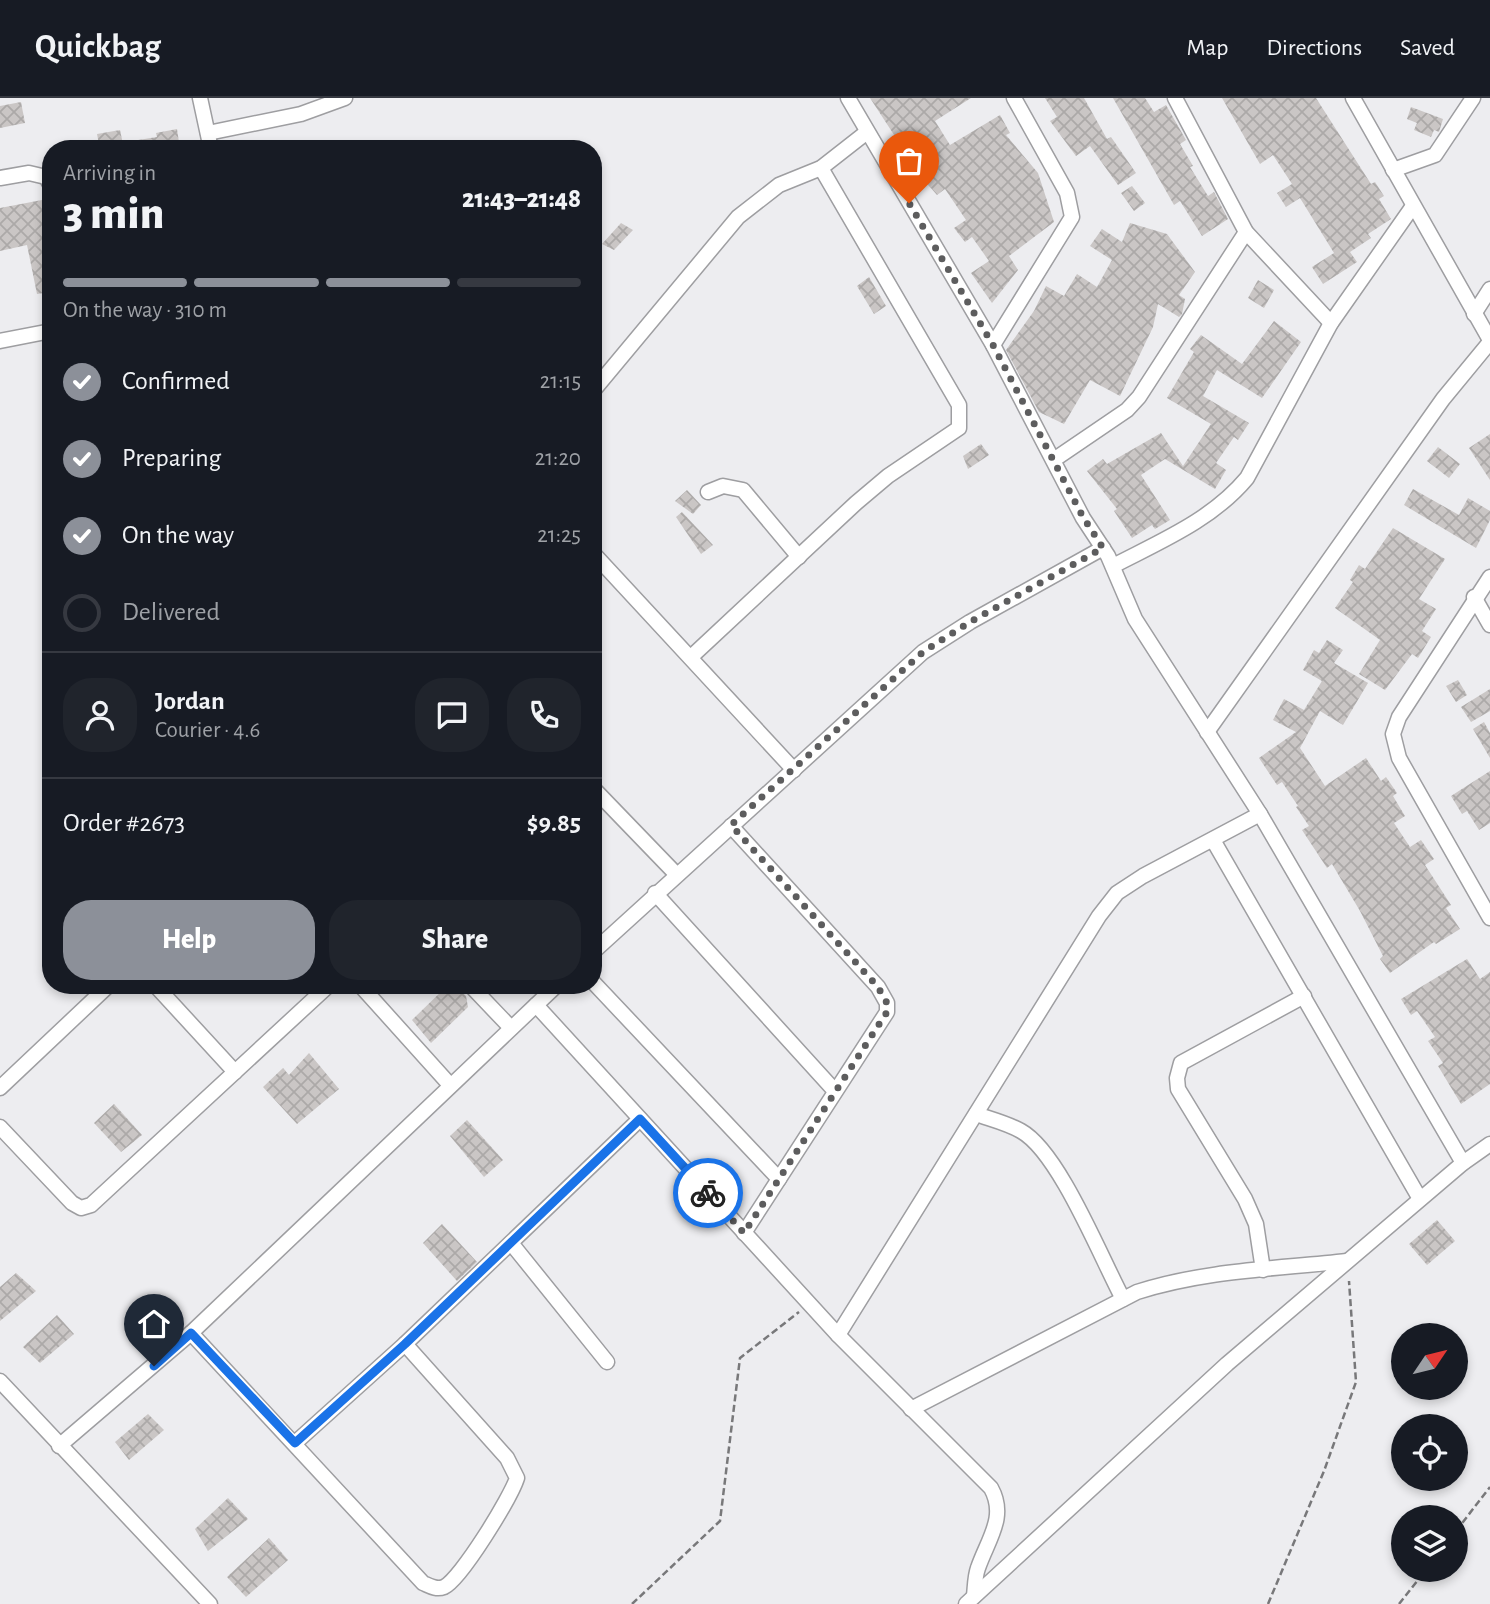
<!DOCTYPE html>
<html lang="en">
<head>
<meta charset="utf-8">
<style>
  :root { --surface:#171b24; --page:#20242c; --text:#f1f3f6; --muted:#9ea1a6; --line:#363941; --accent:#8c9099 }
  body { margin:0; font-family:"Alegreya Sans",sans-serif; background:var(--page); color:var(--text); height:100vh; display:flex; flex-direction:column; font-size:26px; white-space:nowrap }
  * { box-sizing:border-box; margin:0 }
  p { font-size:23px; color:var(--muted) }
  .icon { flex:none; width:38px; height:38px; fill:none; stroke:currentColor; stroke-width:2; stroke-linecap:round; stroke-linejoin:round }
  .map { position:relative; flex:1; overflow:hidden }
  .details { position:absolute; left:42px; top:42px; width:560px; height:854px; display:flex; flex-direction:column; background:var(--surface); border-radius:28px; box-shadow:0 4px 10px #0003 }
  .details>* { flex:none }
  .needle { width:46px; rotate:55deg }
  .fabs { position:absolute; left:1391px; top:1225px; display:grid; gap:14px }
  .fabs a { display:grid; place-items:center; width:77px; height:77px; border-radius:50%; background:var(--surface); box-shadow:0 4px 10px #0003; font-size:35px }
  .pin { position:absolute; display:grid; place-items:center; width:60px; height:60px; color:#fff; margin:-72px -30px; border-radius:50% 50% 50% 0; rotate:-45deg; box-shadow:0 0 7px #0007 }
  .pin .icon { rotate:45deg }
  .courier { position:absolute; display:grid; place-items:center; width:70px; height:70px; margin:-35px; border:5px solid #1a73e8; border-radius:50%; background:#fff; color:#222; box-shadow:0 2px 9px #0007 }
  .summary em { font-style:normal; font-weight:800 }
  .summary div { display:flex; flex-direction:column-reverse }
  .summary { display:flex; align-items:center; justify-content:space-between; height:119px; padding:0 21px }
  h1 { font-size:46px; font-weight:800; line-height:52px }
  .bar { display:grid; grid-template-columns:repeat(4,1fr); gap:10px 7px; align-content:center; height:84px; padding:0 21px }
  .bar i { height:9px; border-radius:5px; background:var(--line) }
  .bar .on { background:var(--accent) }
  .bar p { grid-column:span 4 }
  .line { display:flex; align-items:center; gap:18px; padding:0 21px; border-top:2px solid var(--line) }
  .line div { flex:1 }
  .round { display:grid; place-items:center; flex:none; width:74px; height:74px; border-radius:28px; background:var(--page) }
  ol { padding:0 21px; list-style:none }
  li { display:flex; align-items:center; gap:21px; height:77px }
  li p { margin-inline-start:auto }
  li .icon { padding:7px; border-radius:50%; background:var(--accent); color:#fff; stroke-width:4 }
  li:last-child { color:var(--muted) }
  li i { width:38px; height:38px; border:4px solid var(--line); border-radius:50% }
  .primary-button { display:flex; gap:14px; margin-top:auto; padding:14px 21px }
  .primary-button a { flex:1; height:80px; border-radius:28px; background:var(--accent); color:#fff; font-size:28px; font-weight:800; line-height:80px; text-align:center }
  .primary-button a+a { background:var(--page); color:var(--text) }
  header { display:flex; align-items:center; gap:42px; box-sizing:border-box; height:98px; padding:0 35px; background:var(--surface); border-bottom:2px solid var(--line) }
  header strong { font-size:33px }
  nav { display:flex; gap:38px; margin-inline-start:auto; font-size:24px }
  .map>svg:first-child { display:block }
</style>
</head>
<body>
<header>
<strong>Quickbag</strong>
<nav><a>Map</a><a>Directions</a><a>Saved</a></nav>
</header>
<div class="map">
<svg width="1490" height="1506" viewBox="0 0 1490 1506">
  <defs>
    <pattern id="building-cross-hatch" width="8" height="8" patternUnits="userSpaceOnUse" patternTransform="scale(1.75)"><rect width="8" height="8" fill="#cac6c5"/><path d="M0 0l8 8M0 8l8-8" fill="none" stroke="#aca9a8"/></pattern>
  </defs>
  <rect width="100%" height="100%" fill="#ededf0"/>
  <!-- building -->
  <g fill="url(#building-cross-hatch)">
    <path d="M870,0H971L935,23L950,47L1000,17L1010,35L1006,37L1038,75L1054,124L1009,158L1018,172L992,205L971,175L989,163L972,139L965,144L954,130L966,122L945,91L937,97L909,65L911,63Z"/>
    <path d="M1045,0H1084L1107,41L1111,39L1136,75L1118,87L1090,48L1076,58L1050,23L1057,19Z"/>
    <path d="M1113,0H1145L1154,14L1166,7L1186,42L1180,46L1193,68L1190,69L1208,98L1214,94L1228,121L1202,138L1180,103L1174,107Z"/>
    <path d="M1222,0H1316L1371,86L1375,84L1384,98L1379,101L1391,121L1368,136L1371,140L1350,154L1357,164L1323,186L1312,169L1334,155L1300,100L1286,109L1277,95L1292,86L1273,57L1260,66Z"/>
    <path d="M21,4L25,25L0,30V8Z"/>
    <path d="M1411,9L1443,21L1439,34L1434,32L1431,39L1414,32L1417,25L1407,21Z"/>
    <path d="M177,31L180,51H132V43L157,39L156,35Z"/>
    <path d="M120,32L124,51H100L97,36Z"/>
    <path d="M1132,88L1145,105L1134,113L1121,95Z"/>
    <path d="M42,102L50,138L51,194L37,196L27,147L0,153V110Z"/>
    <path d="M621,125L633,132L614,152L602,146Z"/>
    <path d="M1130,125L1167,136L1195,174L1179,197L1185,201L1182,216L1179,219L1158,206L1153,229L1120,298L1090,282L1064,326L1039,314L1006,252L1034,213L1046,188L1064,198L1077,176L1097,189L1112,162L1090,148L1102,131L1122,144Z"/>
    <path d="M869,179L886,208L874,216L857,188Z"/>
    <path d="M1258,182L1274,192L1264,210L1248,200Z"/>
    <path d="M1274,223L1301,244L1262,300L1217,272L1203,298L1249,325L1238,342L1234,339L1216,365L1226,372L1215,391L1165,361L1141,377L1170,422L1155,431L1152,427L1132,440L1114,413L1117,411L1087,373L1103,361L1107,366L1161,335L1183,368L1211,326L1167,300L1194,254L1190,251L1201,237L1242,266Z"/>
    <path d="M1490,336V382L1469,350Z"/>
    <path d="M981,346L989,357L968,371L963,358Z"/>
    <path d="M1438,349L1460,366L1449,380L1427,363Z"/>
    <path d="M1413,391L1459,417L1468,400L1490,413V422L1476,450L1404,407Z"/>
    <path d="M687,392L701,407L693,416L675,403Z"/>
    <path d="M682,414L713,447L701,456L676,419Z"/>
    <path d="M1393,430L1445,461L1419,501L1436,511L1422,533L1431,539L1418,560L1412,556L1385,592L1359,576L1380,542L1335,510L1353,484L1350,482L1359,467L1365,471Z"/>
    <path d="M1327,542L1343,552L1334,565L1368,585L1343,627L1320,613L1300,650L1325,688L1366,660L1381,683L1386,679L1397,695L1393,698L1405,718L1394,725L1410,749L1421,742L1434,761L1425,767L1451,807L1446,810L1460,831L1436,846L1434,844L1390,875L1380,861L1383,858L1360,813L1332,766L1327,770L1302,732L1309,728L1296,709L1298,708L1282,684L1277,687L1259,660L1296,634L1273,622L1284,601L1304,612L1322,583L1303,572L1314,552L1319,555Z"/>
    <path d="M1458,582L1467,597L1456,604L1446,588Z"/>
    <path d="M1490,591V613L1471,624L1461,609Z"/>
    <path d="M1484,624L1490,635V660L1473,631Z"/>
    <path d="M1490,673V725L1479,732L1467,713L1462,716L1451,698Z"/>
    <path d="M1467,861L1480,881L1490,874V986L1461,1006L1438,968L1443,965L1428,943L1435,939L1417,913L1411,917L1401,901Z"/>
    <path d="M448,887H455L466,898L468,909L431,945L412,922Z"/>
    <path d="M309,955L339,991L297,1026L263,989L283,970L289,977Z"/>
    <path d="M114,1006L142,1037L121,1054L94,1025Z"/>
    <path d="M467,1022L503,1062L484,1079L450,1038Z"/>
    <path d="M1437,1122L1455,1143L1427,1167L1409,1146Z"/>
    <path d="M442,1126L477,1164L457,1183L423,1145Z"/>
    <path d="M16,1175L36,1193L0,1223V1189Z"/>
    <path d="M57,1217L74,1236L40,1265L23,1249Z"/>
    <path d="M148,1316L164,1332L129,1362L115,1344Z"/>
    <path d="M228,1400L248,1421L208,1453L195,1431Z"/>
    <path d="M269,1440L288,1462L246,1499L227,1479Z"/>
  </g>
  <g fill="none" stroke-linecap="round" stroke-linejoin="round">
    <defs>
      <g id="street">
        <path d="M200,0L211,51"/>
        <path d="M848,0L993,247L1083,420L1108,458L1135,521L1260,716L1463,1065"/>
        <path d="M1175,0L1246,134L1331,225"/>
        <path d="M1353,0L1490,242"/>
        <path d="M208,35L301,16L345,0"/>
        <path d="M1393,72L1435,57L1473,0"/>
        <path d="M0,80L29,75L46,79L51,88"/>
        <path d="M1474,216L1490,191"/>
        <path d="M0,243L51,233"/>
        <path d="M993,247L1072,119L1067,95L1014,0"/>
        <path d="M593,293L738,119L779,87L821,70L867,34"/>
        <path d="M1055,361L1127,312L1139,299L1246,134"/>
        <path d="M708,394L723,388L743,392L799,459"/>
        <path d="M593,455L794,672"/>
        <path d="M1113,468C1161,443 1212,422 1247,380L1331,225L1413,108"/>
        <path d="M1490,479L1399,619L1393,636L1399,660L1490,820"/>
        <path d="M1474,499L1490,527"/>
        <path d="M691,559L856,405L888,378L959,330V307L821,70"/>
        <path d="M1207,634L1443,301L1490,244"/>
        <path d="M593,690L676,776"/>
        <path d="M731,728L878,889L887,905V914L744,1135"/>
        <path d="M1213,742L1420,1101"/>
        <path d="M655,795L834,992"/>
        <path d="M593,854L923,554L970,524L1103,450"/>
        <path d="M593,884L779,1081"/>
        <path d="M155,887L235,974"/>
        <path d="M360,887L450,987"/>
        <path d="M470,887L511,930"/>
        <path d="M536,907L838,1237L991,1390C1007,1419 988,1441 978,1470C975,1478 975,1489 974,1498"/>
        <path d="M0,990L109,887"/>
        <path d="M976,1016C990,1021 1007,1025 1021,1033C1059,1054 1101,1160 1123,1201"/>
        <path d="M0,1029L72,1105L81,1110L91,1107L329,887"/>
        <path d="M511,1145L607,1264"/>
        <path d="M1263,1172L1256,1126L1245,1101L1178,991L1177,980L1181,965L1304,898"/>
        <path d="M191,1235L423,1485C430,1488 436,1492 444,1489C461,1481 511,1399 517,1380L507,1360L405,1246L295,1345"/>
        <path d="M838,1237L1099,818L1117,795L1143,778L1260,716"/>
        <path d="M405,1246L640,1021"/>
        <path d="M0,1283L210,1506"/>
        <path d="M911,1311L1137,1194C1206,1172 1276,1171 1347,1163"/>
        <path d="M59,1348L191,1235L557,887"/>
        <path d="M966,1506L1227,1266L1463,1065L1490,1046"/>
      </g>
    </defs>
    <!-- street casing -->
    <use href="#street" stroke="#9e9ea1" stroke-width="17"/>
    <!-- path -->
    <g stroke="#78787a" stroke-width="2.5" stroke-dasharray="7 3.5" stroke-linecap="butt">
      <path d="M1456,1433L1490,1389"/>
      <path d="M632,1506L720,1423L740,1260L799,1214"/>
      <path d="M1268,1506L1324,1373L1356,1284L1349,1183"/>
      <path d="M1399,1506L1426,1472"/>
    </g>
    <!-- street -->
    <use href="#street" stroke="#fff" stroke-width="14"/>
  </g>
  <g fill="none" stroke-linecap="round" stroke-linejoin="round">
    <!-- done -->
    <path stroke="#5d5d5e" stroke-width="7" stroke-dasharray="0 12.6" d="M708,1095L744,1135L887,914V905L878,889L731,727L923,554L970,524L1103,450L1083,419L993,247L909,105"/>
    <!-- route -->
    <path stroke="#1a73e8" stroke-width="9" d="M154,1268L191,1235L295,1345L405,1246L640,1021L708,1095"/>
  </g>
</svg>
<div class="fabs">
<a><svg class="needle" viewBox="-14 -14 28 28"><path d="M0-13l5 13h-10z" fill="#e53935"/><path d="M0 13l5-13h-10z" fill="#9ea1a6"/></svg></a>
<a><svg class="icon" aria-label="locate" viewBox="0 0 24 24"><circle cx="12" cy="12" r="6"/><path d="M12 2v4M12 18v4M2 12h4M18 12h4"/></svg></a>
<a><svg class="icon" aria-label="layers" viewBox="0 0 24 24"><path d="M12 4l9 5-9 5-9-5zM3 14l9 5 9-5"/></svg></a>
</div>
<div class="pin" style="left:909px;top:105px;background:#ea580c"><svg class="icon" aria-label="bag" viewBox="0 0 24 24"><path d="M5 8h14l-1 12H6zM9 8a3 3 0 0 1 6 0"/></svg></div>
<div class="pin" style="left:154px;top:1268px;background:#1f2937"><svg class="icon" aria-label="home" viewBox="0 0 24 24"><path d="M3 11l9-7 9 7M6 9v11h12V9"/></svg></div>
<div class="courier" style="left:708px;top:1095px"><svg class="icon" aria-label="bike" viewBox="0 0 24 24"><circle cx="6" cy="16" r="4"/><circle cx="18" cy="16" r="4"/><path d="M6 16l4-8h5l3 8M10 8l3 8H6M13 5h3"/></svg></div>
<section class="details">
<div class="summary"><div><h1>3 min</h1><p>Arriving in</p></div><em>21:43–21:48</em></div>
<div class="bar"><i class="on"></i><i class="on"></i><i class="on"></i><i></i><p>On the way · 310 m</p></div>
<ol>
<li><svg class="icon" aria-label="check" viewBox="0 0 24 24"><path d="M5 12l5 5 9-10"/></svg>Confirmed<p>21:15</p></li>
<li><svg class="icon" aria-label="check" viewBox="0 0 24 24"><path d="M5 12l5 5 9-10"/></svg>Preparing<p>21:20</p></li>
<li><svg class="icon" aria-label="check" viewBox="0 0 24 24"><path d="M5 12l5 5 9-10"/></svg>On the way<p>21:25</p></li>
<li><i></i>Delivered</li>
</ol>
<div class="line" style="height:126px"><a class="round"><svg class="icon" aria-label="person" viewBox="0 0 24 24"><circle cx="12" cy="8" r="4"/><path d="M4 21q1-7 8-7t8 7"/></svg></a><div><b>Jordan</b><p>Courier · 4.6</p></div><a class="round"><svg class="icon" aria-label="chat" viewBox="0 0 24 24"><path d="M4 5h16v11H9l-5 4z"/></svg></a><a class="round"><svg class="icon" aria-label="phone" viewBox="0 0 24 24"><path d="M5 4h4l2 5-3 2q2 4 5 5l2-3 5 2v4C11 20 4 13 5 4z"/></svg></a></div>
<div class="line" style="height:91px"><div>Order #2673</div><b>$9.85</b></div>
<div class="primary-button"><a>Help</a><a>Share</a></div>
</section>
</div>
</body>
</html>
